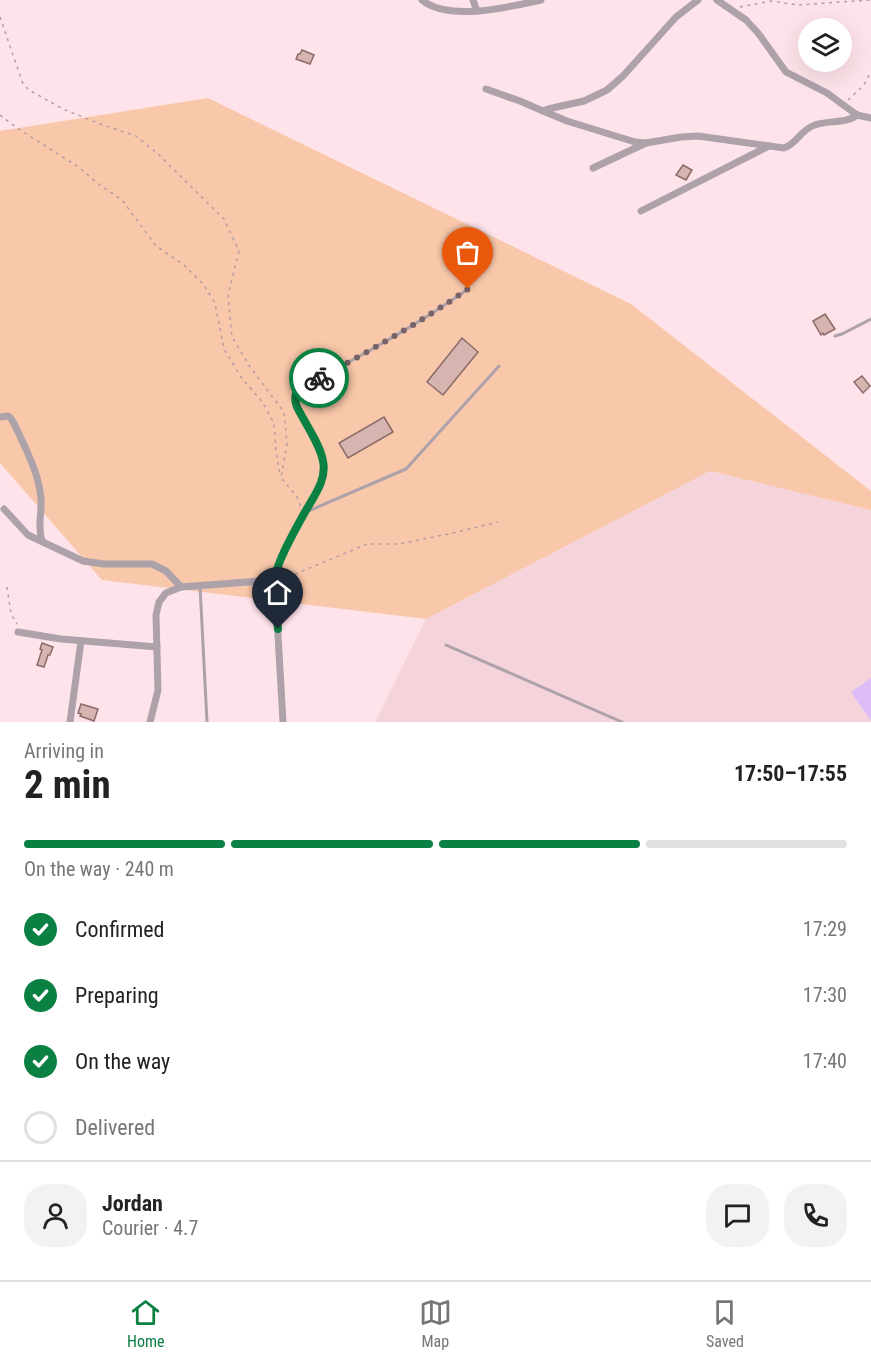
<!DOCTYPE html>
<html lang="en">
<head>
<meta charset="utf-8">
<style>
  :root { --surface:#fff; --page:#f2f2f2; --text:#222; --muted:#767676; --line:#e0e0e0; --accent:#0b8043 }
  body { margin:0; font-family:"Roboto Condensed",sans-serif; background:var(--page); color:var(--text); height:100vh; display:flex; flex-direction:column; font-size:22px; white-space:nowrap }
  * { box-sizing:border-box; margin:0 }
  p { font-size:20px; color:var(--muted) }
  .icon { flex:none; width:33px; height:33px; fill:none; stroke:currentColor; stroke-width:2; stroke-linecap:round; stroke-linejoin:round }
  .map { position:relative; height:722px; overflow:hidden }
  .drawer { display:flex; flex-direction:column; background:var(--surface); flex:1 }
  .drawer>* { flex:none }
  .controls { position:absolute; left:798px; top:18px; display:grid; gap:12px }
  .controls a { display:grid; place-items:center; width:54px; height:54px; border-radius:50%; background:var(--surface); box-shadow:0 6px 24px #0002; font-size:30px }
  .pin { position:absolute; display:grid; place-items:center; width:51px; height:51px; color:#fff; margin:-62px -26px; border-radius:50% 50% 50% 0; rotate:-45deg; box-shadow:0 0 6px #0007 }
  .pin .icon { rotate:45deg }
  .courier { position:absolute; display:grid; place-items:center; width:60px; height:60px; margin:-30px; border:4px solid #0b8043; border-radius:50%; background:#fff; color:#222; box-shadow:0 2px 8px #0007 }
  .overview em { font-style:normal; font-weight:700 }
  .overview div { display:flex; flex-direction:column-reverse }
  .overview { display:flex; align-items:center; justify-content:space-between; height:102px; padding:0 24px }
  h1 { font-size:39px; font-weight:700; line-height:45px }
  .bar { display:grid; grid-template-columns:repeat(4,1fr); gap:9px 6px; align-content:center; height:72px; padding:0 24px }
  .bar i { height:8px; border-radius:4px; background:var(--line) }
  .bar .current { background:var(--accent) }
  .bar p { grid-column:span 4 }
  .line { display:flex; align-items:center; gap:15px; padding:0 24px; border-top:2px solid var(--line) }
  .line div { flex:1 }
  .round { display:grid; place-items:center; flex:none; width:63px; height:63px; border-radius:24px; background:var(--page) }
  ol { padding:0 24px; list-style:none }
  li { display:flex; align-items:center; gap:18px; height:66px }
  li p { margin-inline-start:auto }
  li .icon { padding:6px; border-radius:50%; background:var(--accent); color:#fff; stroke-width:4 }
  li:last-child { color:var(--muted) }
  li i { width:33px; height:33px; border:3px solid var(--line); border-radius:50% }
  .dock { display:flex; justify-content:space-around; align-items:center; height:84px; border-top:2px solid var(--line); background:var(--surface); font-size:16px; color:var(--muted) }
  .dock a { display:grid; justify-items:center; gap:3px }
  .dock .current { color:var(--accent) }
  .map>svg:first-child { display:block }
</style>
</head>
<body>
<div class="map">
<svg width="871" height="722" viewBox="0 0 871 722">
  <rect width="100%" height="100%" fill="#ffe3ea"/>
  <!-- built -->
  <path fill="#f5d3db" d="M710,471L871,510V722H375L426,619Z"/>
  <!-- green -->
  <path fill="#f9c8aa" d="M208,98L631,304L871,491V510L710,471L426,619L102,580L0,463V131Z"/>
  <!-- water -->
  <path fill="#ddbdf8" d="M871,678V719L870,720L851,692Z"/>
  <!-- building -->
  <g fill="#d6b4b0" stroke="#8a6b67" stroke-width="1.5">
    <path d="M302,50L314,55L310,64L296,59L298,54H300Z"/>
    <path d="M683,165L692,170L686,180L676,175Z"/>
    <path d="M825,314L835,329L824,335L823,333L821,335L813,321Z"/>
    <path d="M462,338L478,352L443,395L427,382Z"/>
    <path d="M862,376L870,386L863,393L854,382Z"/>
    <path d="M384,417L393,432L348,458L339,443Z"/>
    <path d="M42,643L53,647L50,655H48L44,667L37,665L42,650L40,649Z"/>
    <path d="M81,704L98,709L94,721L80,716L81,714L78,713Z"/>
  </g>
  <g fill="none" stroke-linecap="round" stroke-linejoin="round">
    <!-- path -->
    <g stroke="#b49da3" stroke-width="1.5" stroke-dasharray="3 4.5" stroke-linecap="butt">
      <path d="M740,7L771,1L798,5L870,0"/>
      <path d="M0,17L23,84L29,90L63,109L100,124L136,136L158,154L224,219L239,251L228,295L232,337L250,367L284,412L287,444L281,478"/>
      <path d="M848,100L864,85L871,71"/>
      <path d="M0,115L17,128L80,168L97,183L122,200L156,246L184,265L203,284L215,303L224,349L241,377L263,403L274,423L276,451L280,475"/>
      <path d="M282,479L297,497L301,507"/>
      <path d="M281,580L367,544H399L453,533L498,522"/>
      <path d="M7,587L11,614L17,624"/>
    </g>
    <!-- service -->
    <g stroke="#ada1aa" stroke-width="3">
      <path d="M835,336L842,334L871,319"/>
      <path d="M306,512L406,469L499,366"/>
      <path d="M275,582L279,562L304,513L320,485L324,473L323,460L317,446L295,402C295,394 297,391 303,386C360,357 416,326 468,289"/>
      <path d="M200,586L207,722"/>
      <path d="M446,645L622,722"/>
    </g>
    <!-- minor -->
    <g stroke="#ada1aa" stroke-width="7">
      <path d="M422,0C449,22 509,7 541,0"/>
      <path d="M473,0L477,11"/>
      <path d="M717,0L746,20L758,33L786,72L827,93L857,115L871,118"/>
      <path d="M486,89L520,101L543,111L548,109L584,101L607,90L623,76L676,17L698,0"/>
      <path d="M543,111L567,121L635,142L646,143L681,137L698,136L784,148C797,144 801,129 815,125C828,120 846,124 857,115"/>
      <path d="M593,168L646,143"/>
      <path d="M641,211L769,146"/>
      <path d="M0,417L8,416C14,420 14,425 18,432C28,453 39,475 41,499C42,515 37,524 42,541"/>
      <path d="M4,509L28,535L83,561L104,564H152L166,571L181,587"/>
      <path d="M18,632L61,639L157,647"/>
      <path d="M70,722L81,641"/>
      <path d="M150,722L158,690L156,615L159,602L166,593L181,587L261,581L275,583L283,722"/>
    </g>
  </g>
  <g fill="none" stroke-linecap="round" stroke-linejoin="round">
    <!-- done -->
    <path stroke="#766469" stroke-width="6" stroke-dasharray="0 10.8" d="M319,378C370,351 421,322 468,289"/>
    <!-- route -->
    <path stroke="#0b8043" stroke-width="8" d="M278,629C276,607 271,582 280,561C287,544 296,528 305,512C314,496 327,480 323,461C320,444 305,423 297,407C290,389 305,385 319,378"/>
  </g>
</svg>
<div class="controls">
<a><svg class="icon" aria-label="layers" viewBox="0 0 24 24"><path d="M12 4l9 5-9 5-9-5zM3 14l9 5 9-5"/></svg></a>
</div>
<div class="pin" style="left:468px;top:289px;background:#ea580c"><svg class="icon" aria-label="bag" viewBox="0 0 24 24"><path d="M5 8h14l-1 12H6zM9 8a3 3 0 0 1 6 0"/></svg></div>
<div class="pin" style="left:278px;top:629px;background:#1f2937"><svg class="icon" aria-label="home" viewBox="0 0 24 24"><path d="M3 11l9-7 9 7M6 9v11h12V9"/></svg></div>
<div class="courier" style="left:319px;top:378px"><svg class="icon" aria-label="bike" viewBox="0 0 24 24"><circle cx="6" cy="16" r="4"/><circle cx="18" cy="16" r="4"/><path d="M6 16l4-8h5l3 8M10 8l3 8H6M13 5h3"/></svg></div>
</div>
<section class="drawer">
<div class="overview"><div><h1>2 min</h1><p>Arriving in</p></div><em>17:50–17:55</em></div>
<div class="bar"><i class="current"></i><i class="current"></i><i class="current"></i><i></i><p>On the way · 240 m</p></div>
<ol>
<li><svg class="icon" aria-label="check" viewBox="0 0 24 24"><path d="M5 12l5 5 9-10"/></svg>Confirmed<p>17:29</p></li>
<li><svg class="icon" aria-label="check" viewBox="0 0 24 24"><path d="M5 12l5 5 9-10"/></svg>Preparing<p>17:30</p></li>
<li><svg class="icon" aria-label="check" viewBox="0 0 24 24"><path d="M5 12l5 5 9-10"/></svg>On the way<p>17:40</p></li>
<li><i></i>Delivered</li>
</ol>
<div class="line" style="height:108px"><a class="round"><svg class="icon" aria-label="person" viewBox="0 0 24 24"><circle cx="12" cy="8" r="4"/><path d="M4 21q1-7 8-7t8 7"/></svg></a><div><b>Jordan</b><p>Courier · 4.7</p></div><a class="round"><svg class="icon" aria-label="chat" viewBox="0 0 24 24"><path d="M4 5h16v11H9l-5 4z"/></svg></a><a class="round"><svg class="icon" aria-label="phone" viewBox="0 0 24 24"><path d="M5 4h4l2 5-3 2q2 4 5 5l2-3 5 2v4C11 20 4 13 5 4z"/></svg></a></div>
</section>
<nav class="dock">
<a class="current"><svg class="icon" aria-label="home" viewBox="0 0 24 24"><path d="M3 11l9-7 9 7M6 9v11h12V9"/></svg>Home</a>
<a><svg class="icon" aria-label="map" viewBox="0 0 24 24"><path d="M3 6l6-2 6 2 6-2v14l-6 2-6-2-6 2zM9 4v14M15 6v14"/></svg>Map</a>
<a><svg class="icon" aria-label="saved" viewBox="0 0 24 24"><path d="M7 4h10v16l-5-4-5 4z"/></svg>Saved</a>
</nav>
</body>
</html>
